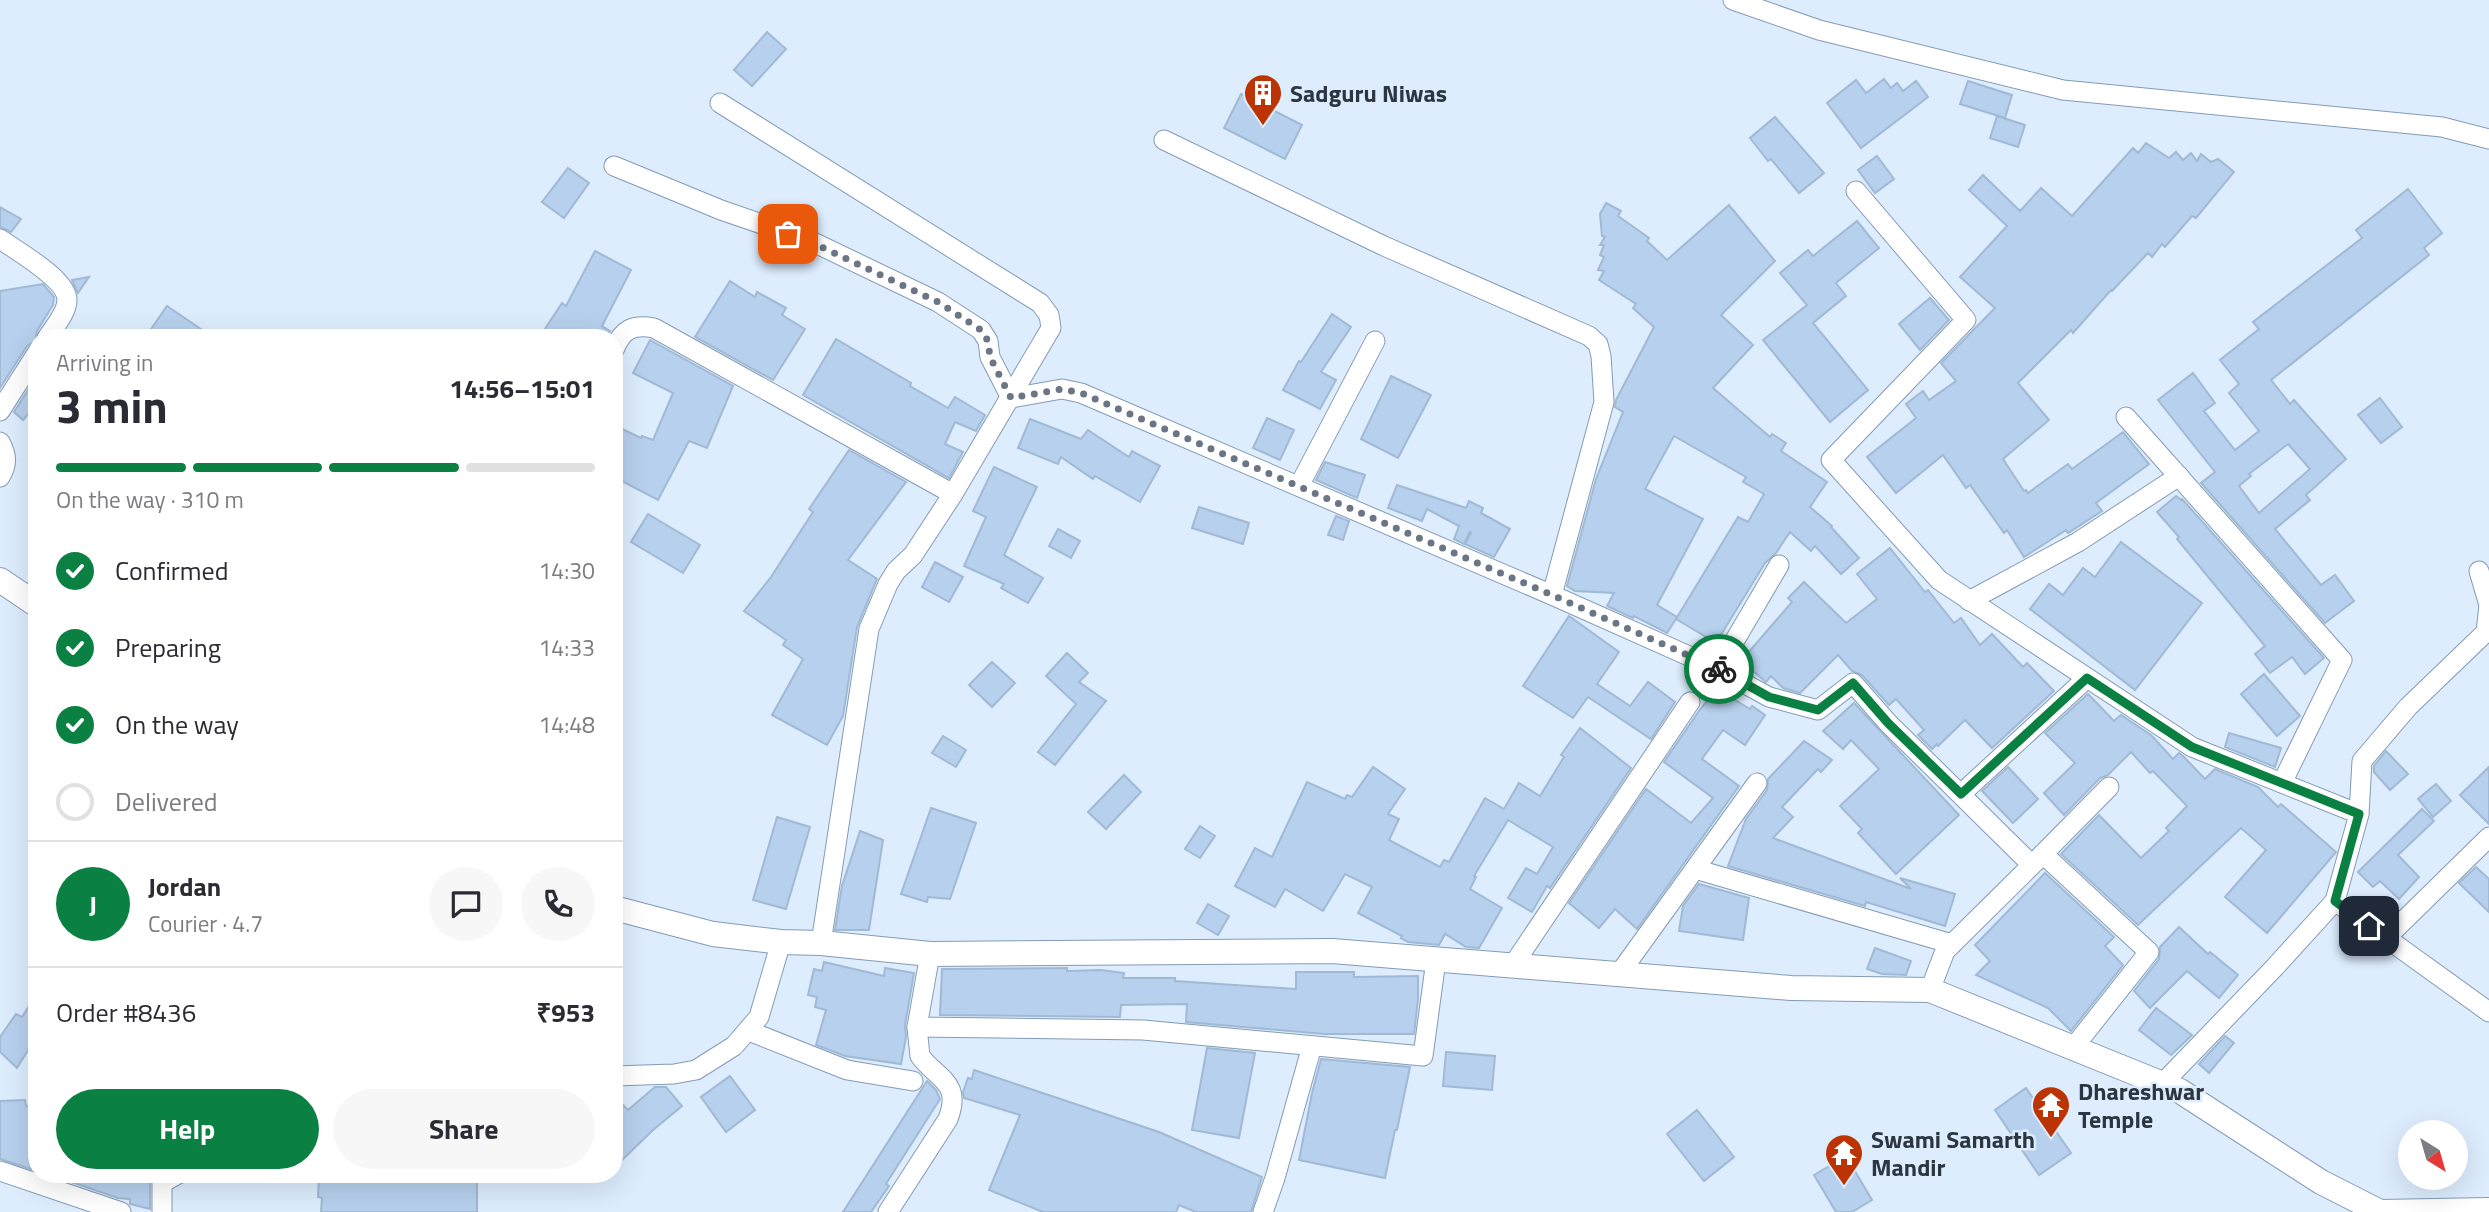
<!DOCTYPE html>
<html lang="en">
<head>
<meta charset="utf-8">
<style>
  :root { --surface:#fff; --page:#f7f7f7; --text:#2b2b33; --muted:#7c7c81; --line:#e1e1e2; --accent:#0b8043 }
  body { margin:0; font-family:"Titillium Web",sans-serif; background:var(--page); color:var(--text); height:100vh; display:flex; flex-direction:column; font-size:26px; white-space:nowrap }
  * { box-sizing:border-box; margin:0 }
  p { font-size:23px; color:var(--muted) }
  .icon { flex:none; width:38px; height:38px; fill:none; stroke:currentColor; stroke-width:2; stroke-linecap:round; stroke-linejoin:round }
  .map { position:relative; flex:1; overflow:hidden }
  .details { position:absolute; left:28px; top:329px; width:595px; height:854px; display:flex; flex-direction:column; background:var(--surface); border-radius:28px; box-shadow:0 7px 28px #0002 }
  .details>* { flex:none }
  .needle { width:46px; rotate:143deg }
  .controls { position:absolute; left:2398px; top:1120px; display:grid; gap:14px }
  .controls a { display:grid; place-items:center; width:70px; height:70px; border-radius:50%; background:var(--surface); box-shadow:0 7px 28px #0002; font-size:35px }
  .pin { position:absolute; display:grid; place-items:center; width:60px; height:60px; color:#fff; margin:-30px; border-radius:14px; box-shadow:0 4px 10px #0006 }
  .courier { position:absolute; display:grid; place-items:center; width:70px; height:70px; margin:-35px; border:5px solid #0b8043; border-radius:50%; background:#fff; color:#222; box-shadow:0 2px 9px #0007 }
  .head em { font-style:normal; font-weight:700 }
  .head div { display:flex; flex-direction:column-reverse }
  .head { display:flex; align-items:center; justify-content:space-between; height:119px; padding:0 28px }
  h1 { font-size:46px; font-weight:700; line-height:52px }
  .bar { display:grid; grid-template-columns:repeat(4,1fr); gap:10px 7px; align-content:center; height:84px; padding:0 28px }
  .bar i { height:9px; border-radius:5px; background:var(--line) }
  .bar .active { background:var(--accent) }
  .bar p { grid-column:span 4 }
  .line { display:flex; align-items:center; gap:18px; padding:0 28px; border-top:2px solid var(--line) }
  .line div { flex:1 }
  .round { display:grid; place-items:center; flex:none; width:74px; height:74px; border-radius:37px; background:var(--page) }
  ol { padding:0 28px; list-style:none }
  li { display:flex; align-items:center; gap:21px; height:77px }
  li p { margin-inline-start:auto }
  li .icon { padding:7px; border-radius:50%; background:var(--accent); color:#fff; stroke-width:4 }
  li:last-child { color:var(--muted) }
  li i { width:38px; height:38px; border:4px solid var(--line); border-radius:50% }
  .primary-button { display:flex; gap:14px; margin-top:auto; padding:14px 28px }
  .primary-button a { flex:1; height:80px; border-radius:42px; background:var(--accent); color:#fff; font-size:28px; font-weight:700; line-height:80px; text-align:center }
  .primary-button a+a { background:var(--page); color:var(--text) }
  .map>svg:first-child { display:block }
</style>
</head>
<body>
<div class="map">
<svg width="2489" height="1212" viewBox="0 0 2489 1212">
  <rect width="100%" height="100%" fill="#ddedfe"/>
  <!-- building -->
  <g fill="#b7d0ed" stroke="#a0b9d4" stroke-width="2" fill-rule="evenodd">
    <path d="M767,32L786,49L752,86L734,70Z"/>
    <path d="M1884,79L1891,88L1897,83L1903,91L1916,81L1928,97L1861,148L1827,103L1856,80L1866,93Z"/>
    <path d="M1968,81L2012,95L2005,118L1960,104Z"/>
    <path d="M1241,94L1302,125L1285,159L1224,128Z"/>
    <path d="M1997,116L2025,125L2018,147L1990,138Z"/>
    <path d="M1775,117L1824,173L1799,193L1771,159L1768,161L1750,138Z"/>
    <path d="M2146,143L2169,158L2176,152L2183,160L2191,153L2197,161L2201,154L2211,162L2218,159L2234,172L2196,218L2192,216L2165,247L2162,244L2152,257L2148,253L2112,291L2111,290L2073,333L2071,330L2018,383L2049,420L2003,459L2024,491L2026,490L2028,493L2068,464L2072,469L2123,432L2149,464L2096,503L2102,511L2068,533L2066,530L2024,557L2007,530L2004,533L1970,485L1966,488L1943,455L1896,493L1867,457L1916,418L1906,404L1923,391L1929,400L1956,381L1941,363L1995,308L1960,277L2007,226L1969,190L1983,175L2020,211L2041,188L2072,216L2133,148L2138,153Z"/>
    <path d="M1877,156L1894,179L1875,193L1858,170Z"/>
    <path d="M568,168L589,183L564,218L542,202Z"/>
    <path d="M2408,189L2442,233L2424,248L2429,255L2271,380L2290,404L2294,400L2346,459L2306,495L2310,500L2275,529L2321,585L2335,575L2354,601L2325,623L2201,483L2215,472L2158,400L2193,373L2215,403L2204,411L2235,450L2259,431L2229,393L2239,384L2220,360L2259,329L2253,322L2362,238L2356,230ZM2288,444L2310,469L2259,513L2239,486L2251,476L2249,474Z"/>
    <path d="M1606,203L1621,211L1618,216L1649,238L1647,241L1667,260L1729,205L1775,261L1721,315L1753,345L1713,388L1770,437L1772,434L1786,443L1781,451L1827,482L1810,507L1832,526L1831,527L1859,558L1841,574L1815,546L1811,551L1790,532L1776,553L1765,563L1716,643L1676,619L1667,633L1634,616L1633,618L1607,606L1614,593L1575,591L1567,586L1596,479L1623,412L1615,407L1616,400L1654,327L1633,308L1636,304L1599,280L1604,271L1598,270L1604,257L1600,255L1604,245H1600L1605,237L1602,236L1600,214ZM1674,436L1746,477L1743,482L1764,494L1748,522L1738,517L1676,619L1677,617L1657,605L1703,519L1645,489Z"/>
    <path d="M0,207L21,219L11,232L0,227Z"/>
    <path d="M1857,221L1879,248L1836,283L1846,296L1813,323L1868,390L1830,422L1763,340L1807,305L1780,273L1808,250L1813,256Z"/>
    <path d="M595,251L631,270L602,326L610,331L606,338H539L562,303L566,306Z"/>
    <path d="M89,277L78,293L72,280Z"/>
    <path d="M730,281L755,297L757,292L786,308L782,315L805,329L773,380L695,337Z"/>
    <path d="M43,284L54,297L53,305L37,331L35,341L27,346L0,388V291Z"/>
    <path d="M1930,298L1949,320L1920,350L1899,324Z"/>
    <path d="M167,306L214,338H145Z"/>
    <path d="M1332,314L1351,327L1321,372L1336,380L1320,409L1283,390L1299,361L1301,362Z"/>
    <path d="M836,339L911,383L910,386L948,408L955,397L985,415L976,431L955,422L945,444L963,452L949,478L803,395Z"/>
    <path d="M650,340L733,386L707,448L689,441L658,500L614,477V425L641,438L642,436L653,440L673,393L633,373Z"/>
    <path d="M37,376V404L23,420L14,412Z"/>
    <path d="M1391,376L1431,395L1398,458L1361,439Z"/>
    <path d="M2380,398L2402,427L2381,443L2358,415Z"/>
    <path d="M1267,418L1294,430L1280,460L1253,448Z"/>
    <path d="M1030,419L1081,439L1088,430L1129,457L1132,451L1160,466L1140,502L1095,476L1093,479L1061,457L1058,464L1018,448Z"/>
    <path d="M849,450L906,482L848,560L877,579L857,627L843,716L827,745L772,715L803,659L783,645L786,640L744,611L771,577L813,512L809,509Z"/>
    <path d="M1325,462L1365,475L1357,498L1316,480Z"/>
    <path d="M994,467L1037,487L1004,555L1043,578L1028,603L1001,588L1004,584L964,566L986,517L973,511Z"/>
    <path d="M1397,485L1466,508L1469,501L1483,508L1481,513L1510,529L1494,557L1465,544L1471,533L1470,532L1464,544L1454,539L1459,526L1427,509L1422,521L1388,508Z"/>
    <path d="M2176,496L2181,500L2182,499L2324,658L2305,674L2292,657L2270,673L2255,654L2265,646L2177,539L2179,537L2157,512Z"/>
    <path d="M1199,507L1249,523L1243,544L1192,528Z"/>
    <path d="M648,514L700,545L683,573L631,542Z"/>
    <path d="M1336,516L1349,521L1343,540L1328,535Z"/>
    <path d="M1058,529L1080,541L1071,558L1049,546Z"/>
    <path d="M2121,542L2202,603L2135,690L2030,609L2049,584L2063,595L2083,568L2095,577Z"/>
    <path d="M1890,548L1925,592L1928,590L1954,623L1961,618L1980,645L1992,634L2023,667L2027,663L2054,691L1992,748L1965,720L1938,746L1937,744L1932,749L1918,735L1924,730L1896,699L1889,705L1862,675L1852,671L1838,655L1800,693L1783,688L1771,676L1766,682L1741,661L1792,602L1788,598L1804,582L1846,623L1877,599L1857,574Z"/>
    <path d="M935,562L963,577L949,602L922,587Z"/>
    <path d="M1569,616L1619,652L1597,684L1630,706L1648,682L1675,702L1651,739L1588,697L1573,718L1523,686Z"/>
    <path d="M1067,653L1088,673L1079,682L1106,701L1055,765L1038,752L1076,704L1046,676Z"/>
    <path d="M992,662L1015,683L992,707L969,685Z"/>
    <path d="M2264,674L2300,716L2277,736L2241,694Z"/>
    <path d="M1717,689L1750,709L1752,706L1765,715L1745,745L1723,730L1702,759L1739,786L1637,929L1615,909L1599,928L1569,903L1646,789L1691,823L1713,798L1664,762L1701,708Z"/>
    <path d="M2088,694L2114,721L2121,715L2151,735L2173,759L2179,753L2183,756L2205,779L2215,769L2258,787L2278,807L2281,804L2336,852L2267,933L2225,897L2266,850L2241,828L2138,925L2061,854L2099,815L2141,858L2169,831L2166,828L2187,806L2153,771L2150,773L2131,752L2108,775L2100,778L2064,815L2044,793L2075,763L2045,733Z"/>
    <path d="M1854,703L1959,815L1896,874L1858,833L1862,829L1840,806L1879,769L1851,740L1843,749L1823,731Z"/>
    <path d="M1580,728L1631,768L1550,888L1547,886L1532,912L1508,898L1526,868L1537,874L1553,847L1508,820L1474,876L1476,877L1470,889L1502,908L1479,948L1466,947L1445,934L1439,945L1408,942L1401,938L1402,936L1358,913L1372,887L1345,874L1323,911L1285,889L1275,907L1235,886L1255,848L1272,857L1307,782L1345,799L1347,795L1352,797L1373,767L1405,789L1388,814L1399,819L1389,840L1440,867L1444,860L1449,862L1485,798L1504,809L1519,783L1540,796L1564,757L1561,755Z"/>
    <path d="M2229,733L2281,748L2275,767L2225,747Z"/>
    <path d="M943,736L966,750L956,767L932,753Z"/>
    <path d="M1804,741L1832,760L1821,772L1818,769L1782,807L1793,817L1773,838L1911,889L1900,878L1955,894L1945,926L1866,902L1865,906L1728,866L1746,819L1767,790L1768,779Z"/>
    <path d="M2386,751L2408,774L2390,790L2374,772V766Z"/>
    <path d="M2008,767L2038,799L2013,823L1982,791Z"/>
    <path d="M2489,767V824L2460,795Z"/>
    <path d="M1124,775L1141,792L1106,829L1088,812Z"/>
    <path d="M2436,784L2451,801L2433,817L2418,799Z"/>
    <path d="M931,808L976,823L950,899L928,897L927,902L901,894Z"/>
    <path d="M2422,809L2434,821L2398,855L2419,877L2399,899L2380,881L2373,887L2358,872Z"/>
    <path d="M777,817L810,827L786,909L753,900Z"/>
    <path d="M1200,826L1215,836L1200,858L1185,849Z"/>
    <path d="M860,831L883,840L869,930H835L842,886Z"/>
    <path d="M2476,867L2489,879V912L2459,883Z"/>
    <path d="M2045,873L2114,937L2105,946L2123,965L2071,1031L2048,1008L1976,975L1990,961L1975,945Z"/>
    <path d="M1699,884L1749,898L1743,940L1679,931L1683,906Z"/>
    <path d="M1208,904L1229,916L1218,935L1197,923Z"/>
    <path d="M2179,927L2208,954L2210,952L2238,975L2219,998L2187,971L2150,1008L2134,991L2159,959L2160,947Z"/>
    <path d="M1875,948L1911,961L1906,975L1882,974L1867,969Z"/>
    <path d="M824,962L884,976L885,968L914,973L905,1025L906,1037L901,1064L845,1056L816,1045L826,1010L815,1007L817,997L808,995L814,969L822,971Z"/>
    <path d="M1067,968V971L1101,970L1124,973L1123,978H1175V981L1296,989V972H1354V977L1418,976V999L1414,1034H1324L1186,1022L1187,1004L1121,1005L1120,1017L940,1015L942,969Z"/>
    <path d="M37,993V1036L17,1068L0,1052V1037L16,1014L22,1017Z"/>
    <path d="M2156,1008L2192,1035L2171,1055L2139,1030Z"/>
    <path d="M2225,1036L2234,1043L2209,1073L2199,1064Z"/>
    <path d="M1207,1048L1255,1053L1239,1138L1192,1130Z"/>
    <path d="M1446,1052L1495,1056L1492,1090L1443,1086Z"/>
    <path d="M1321,1059L1410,1067L1397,1130H1395L1385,1178L1299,1160L1312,1093Z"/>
    <path d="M974,1070L1159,1132L1262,1177L1251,1212H1196L1179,1205L1176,1212H1043L989,1190L1020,1115L964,1098L963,1092L968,1078L972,1079Z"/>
    <path d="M730,1076L755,1110L726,1132L701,1097Z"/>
    <path d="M927,1081L936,1090L940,1099L886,1184L889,1186L871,1212H843Z"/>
    <path d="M655,1087H666L682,1106L653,1130L614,1168V1096L628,1110Z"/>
    <path d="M2026,1088L2071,1153L2039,1175L1995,1110Z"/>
    <path d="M25,1100L26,1106L37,1108V1171L0,1159V1101Z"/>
    <path d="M1697,1110L1734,1157L1704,1181L1667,1134Z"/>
    <path d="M1846,1156L1872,1200L1852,1212H1836L1814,1175Z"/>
    <path d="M48,1174H154L150,1183V1209L130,1204V1199L118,1198Z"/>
    <path d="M319,1174L477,1176V1212H321L322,1198L318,1197Z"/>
  </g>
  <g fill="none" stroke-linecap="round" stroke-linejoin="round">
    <defs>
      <g id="minor">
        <path d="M1733,0L1819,30L2063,90L2442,127L2489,139"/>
        <path d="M720,103L1040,303L1049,315L1051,328L953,494L913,555L896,571L888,584L869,629L821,943"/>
        <path d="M1164,140L1384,246L1589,336L1598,344L1601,356L1604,402L1552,595"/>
        <path d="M614,166L721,210L811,241L938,302L981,330L988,341L990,357L1011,398"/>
        <path d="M1856,191L1966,320L1831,460L1939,580L2192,747L2359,814L2335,901L2489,1012"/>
        <path d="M0,239C17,251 67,279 67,300C67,313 54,327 47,338"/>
        <path d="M614,350C622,329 633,324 654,328L953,494"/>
        <path d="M1011,398L1062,389L1081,393L1552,595L1718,669L1779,565"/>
        <path d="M0,411L37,353"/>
        <path d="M2126,417L2342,660L2282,783"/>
        <path d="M0,442C7,455 8,464 0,477"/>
        <path d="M1299,486L1375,341"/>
        <path d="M1969,601L2078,542L2179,476"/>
        <path d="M1718,669L1769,697L1818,710L1853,683L1888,723L2032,865L1945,951L1930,990"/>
        <path d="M1961,794L2087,678"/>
        <path d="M2359,814L2362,761L2408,707L2486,632L2489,605L2479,571"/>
        <path d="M2043,854L2149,952L2073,1048"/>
        <path d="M2034,863L2109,787"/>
        <path d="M1695,869L1952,944"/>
        <path d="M2386,938L2489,837"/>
        <path d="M930,954L917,1027L1143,1030L1423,1056L1436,960"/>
        <path d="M1513,965L1690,702"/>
        <path d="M1619,974L1757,783"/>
        <path d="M749,1031L847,1070L913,1081"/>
        <path d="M614,1076L674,1074L696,1070L734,1046L759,1017L781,942"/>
        <path d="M2162,1084L2275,967L2335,901"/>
        <path d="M0,1171L121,1212"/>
        <path d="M162,1212V1183L178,1174"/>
        <path d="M888,1212L948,1119C962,1082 938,1080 920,1056L917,1027"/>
        <path d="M1263,1212L1275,1178L1312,1046"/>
      </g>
      <g id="tertiary">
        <path d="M0,580L37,605"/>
        <path d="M614,908L713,934L781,942L821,943L930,954L1332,951L1791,988L1930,990L2180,1091L2321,1182L2380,1212L2489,1210"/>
      </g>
    </defs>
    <!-- minor casing -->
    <use href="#minor" stroke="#839bb6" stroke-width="21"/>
    <!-- tertiary casing -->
    <use href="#tertiary" stroke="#839bb6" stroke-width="26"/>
    <!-- minor -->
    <use href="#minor" stroke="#fff" stroke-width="19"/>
    <!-- tertiary -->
    <use href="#tertiary" stroke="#fff" stroke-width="24"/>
  </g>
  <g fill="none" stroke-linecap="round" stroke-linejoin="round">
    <!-- done -->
    <path stroke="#6a7683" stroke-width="7" stroke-dasharray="0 12.6" d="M788,234L811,242L938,302L981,330L988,341L990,357L1011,398L1062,389L1081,393L1552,595L1719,669"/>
    <!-- route -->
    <path stroke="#0b8043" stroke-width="9" d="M1719,669L1769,697L1818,710L1853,683L1888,723L1961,794L2087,678L2192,747L2359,814L2335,901L2369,926"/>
  </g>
  <!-- icons -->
  <defs>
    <symbol id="building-pin" viewBox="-11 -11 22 30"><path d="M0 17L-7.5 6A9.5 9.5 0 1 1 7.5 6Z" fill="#bd3404" stroke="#ddedfe"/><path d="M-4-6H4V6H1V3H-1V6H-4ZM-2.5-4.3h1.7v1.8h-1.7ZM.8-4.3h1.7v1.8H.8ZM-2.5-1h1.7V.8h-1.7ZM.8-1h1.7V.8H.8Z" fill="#fff"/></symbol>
    <symbol id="temple-pin" viewBox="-11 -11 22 30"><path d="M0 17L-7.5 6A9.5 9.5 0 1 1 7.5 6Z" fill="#bd3404" stroke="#ddedfe"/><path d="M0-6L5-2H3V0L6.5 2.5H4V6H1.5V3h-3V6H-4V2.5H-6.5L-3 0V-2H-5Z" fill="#fff"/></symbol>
  </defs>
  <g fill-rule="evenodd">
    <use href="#building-pin" x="1241" y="71" width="44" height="60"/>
    <use href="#temple-pin" x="2029" y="1083" width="44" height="60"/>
    <use href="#temple-pin" x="1822" y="1131" width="44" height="60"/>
  </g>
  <g text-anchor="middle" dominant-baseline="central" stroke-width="5" stroke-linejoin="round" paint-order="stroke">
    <!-- poi labels -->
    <g font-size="24" font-weight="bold" fill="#2c3641" stroke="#ddedfe" text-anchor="start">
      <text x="1290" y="93">Sadguru Niwas</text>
      <text x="2078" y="1091">Dhareshwar<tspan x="2078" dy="28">Temple</tspan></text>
      <text x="1871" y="1139">Swami Samarth<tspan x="1871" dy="28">Mandir</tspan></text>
    </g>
  </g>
</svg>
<div class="controls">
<a><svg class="needle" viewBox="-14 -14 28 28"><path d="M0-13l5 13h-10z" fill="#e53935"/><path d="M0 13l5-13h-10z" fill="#7c7c81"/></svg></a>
</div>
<div class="pin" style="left:788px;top:234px;background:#ea580c"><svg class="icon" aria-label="bag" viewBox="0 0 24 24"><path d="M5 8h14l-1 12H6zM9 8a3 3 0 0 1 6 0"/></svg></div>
<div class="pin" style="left:2369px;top:926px;background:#1f2937"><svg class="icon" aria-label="home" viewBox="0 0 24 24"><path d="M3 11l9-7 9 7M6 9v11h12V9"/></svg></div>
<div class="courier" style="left:1719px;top:669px"><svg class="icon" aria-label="bike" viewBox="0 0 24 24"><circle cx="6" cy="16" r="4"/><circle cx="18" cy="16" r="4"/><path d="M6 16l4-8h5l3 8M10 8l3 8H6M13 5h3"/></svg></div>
<section class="details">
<div class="head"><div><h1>3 min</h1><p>Arriving in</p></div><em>14:56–15:01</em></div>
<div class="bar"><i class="active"></i><i class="active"></i><i class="active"></i><i></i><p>On the way · 310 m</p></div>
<ol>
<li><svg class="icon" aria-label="check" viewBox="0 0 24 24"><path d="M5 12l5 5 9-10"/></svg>Confirmed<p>14:30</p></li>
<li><svg class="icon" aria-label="check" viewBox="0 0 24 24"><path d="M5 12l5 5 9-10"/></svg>Preparing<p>14:33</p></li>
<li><svg class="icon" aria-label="check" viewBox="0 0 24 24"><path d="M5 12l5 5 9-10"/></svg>On the way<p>14:48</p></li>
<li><i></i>Delivered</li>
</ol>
<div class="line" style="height:126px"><b class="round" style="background:var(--accent);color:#fff">J</b><div><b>Jordan</b><p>Courier · 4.7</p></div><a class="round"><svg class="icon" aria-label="chat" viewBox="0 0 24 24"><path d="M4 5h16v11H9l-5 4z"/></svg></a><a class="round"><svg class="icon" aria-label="phone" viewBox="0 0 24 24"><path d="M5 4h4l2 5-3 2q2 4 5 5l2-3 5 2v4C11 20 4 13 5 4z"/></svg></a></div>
<div class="line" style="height:91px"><div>Order #8436</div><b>₹953</b></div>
<div class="primary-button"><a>Help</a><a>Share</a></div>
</section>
</div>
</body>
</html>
